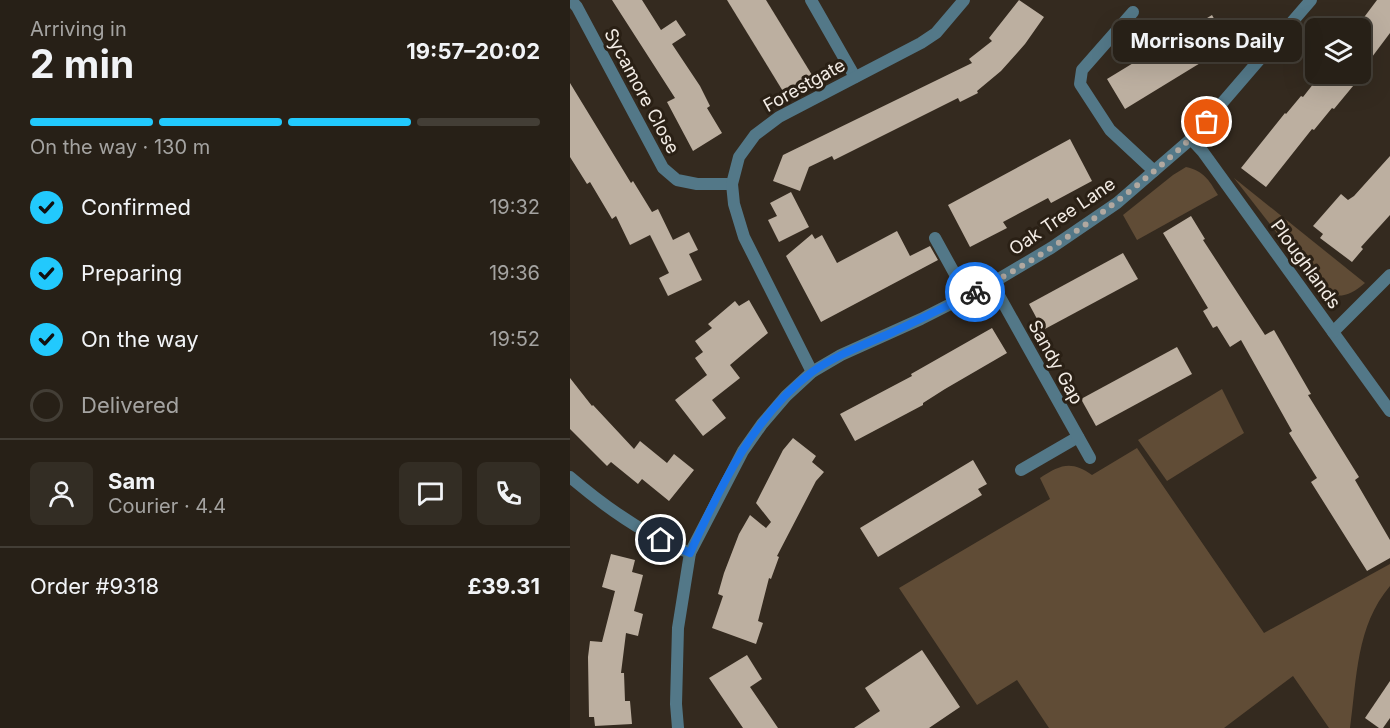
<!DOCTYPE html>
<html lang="en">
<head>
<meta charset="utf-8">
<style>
  :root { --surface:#272017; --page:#332d24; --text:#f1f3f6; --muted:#a4a3a1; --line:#433e36; --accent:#22c9fd }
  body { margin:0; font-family:Inter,sans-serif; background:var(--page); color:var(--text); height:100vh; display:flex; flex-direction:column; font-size:22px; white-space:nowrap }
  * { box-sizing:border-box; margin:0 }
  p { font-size:20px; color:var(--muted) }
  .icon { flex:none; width:33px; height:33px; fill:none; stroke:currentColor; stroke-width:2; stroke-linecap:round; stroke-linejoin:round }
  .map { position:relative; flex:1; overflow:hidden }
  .details { display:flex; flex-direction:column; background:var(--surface); width:570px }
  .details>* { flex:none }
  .buttons { position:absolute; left:735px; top:18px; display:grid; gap:12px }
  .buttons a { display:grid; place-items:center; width:66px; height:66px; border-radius:9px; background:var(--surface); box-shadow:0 6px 24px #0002,0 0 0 2px var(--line); font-size:30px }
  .pin { position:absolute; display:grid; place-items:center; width:51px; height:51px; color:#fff; margin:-26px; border:3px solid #fff; border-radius:50%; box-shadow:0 2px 6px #0007 }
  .courier { position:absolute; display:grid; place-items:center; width:60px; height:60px; margin:-30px; border:4px solid #1a73e8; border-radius:50%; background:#fff; color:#222; box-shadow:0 2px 8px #0007 }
  .bubble { position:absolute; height:42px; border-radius:9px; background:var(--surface); box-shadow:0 6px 24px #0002,0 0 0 2px var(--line); font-size:20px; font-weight:700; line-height:42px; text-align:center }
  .head em { font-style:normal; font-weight:700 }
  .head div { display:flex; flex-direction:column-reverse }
  .head { display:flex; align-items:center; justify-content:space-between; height:102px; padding:0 30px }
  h1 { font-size:39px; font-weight:700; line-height:45px }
  .bar { display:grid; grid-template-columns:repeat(4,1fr); gap:9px 6px; align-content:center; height:72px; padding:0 30px }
  .bar i { height:8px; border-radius:4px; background:var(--line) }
  .bar .on { background:var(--accent) }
  .bar p { grid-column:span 4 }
  .line { display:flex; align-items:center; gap:15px; padding:0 30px; border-top:2px solid var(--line) }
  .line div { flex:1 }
  .round { display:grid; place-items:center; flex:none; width:63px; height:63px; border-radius:9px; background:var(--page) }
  ol { padding:0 30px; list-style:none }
  li { display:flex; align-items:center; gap:18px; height:66px }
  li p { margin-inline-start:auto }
  li .icon { padding:6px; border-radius:50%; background:var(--accent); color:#111; stroke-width:4 }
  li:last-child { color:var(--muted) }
  li i { width:33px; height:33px; border:3px solid var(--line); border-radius:50% }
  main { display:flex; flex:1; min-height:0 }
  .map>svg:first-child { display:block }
</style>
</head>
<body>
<main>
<section class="details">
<div class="head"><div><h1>2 min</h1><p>Arriving in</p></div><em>19:57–20:02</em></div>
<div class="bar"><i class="on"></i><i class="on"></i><i class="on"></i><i></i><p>On the way · 130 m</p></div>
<ol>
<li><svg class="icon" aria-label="check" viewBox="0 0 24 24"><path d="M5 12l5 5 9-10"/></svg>Confirmed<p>19:32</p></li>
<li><svg class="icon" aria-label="check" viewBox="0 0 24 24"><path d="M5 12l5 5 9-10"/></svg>Preparing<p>19:36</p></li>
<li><svg class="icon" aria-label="check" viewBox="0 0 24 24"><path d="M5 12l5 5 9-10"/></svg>On the way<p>19:52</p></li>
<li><i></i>Delivered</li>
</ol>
<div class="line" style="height:108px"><a class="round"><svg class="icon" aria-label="person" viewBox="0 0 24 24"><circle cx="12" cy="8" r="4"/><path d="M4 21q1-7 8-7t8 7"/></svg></a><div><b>Sam</b><p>Courier · 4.4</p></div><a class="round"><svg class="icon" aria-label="chat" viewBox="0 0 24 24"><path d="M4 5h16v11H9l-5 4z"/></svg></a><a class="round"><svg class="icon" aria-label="phone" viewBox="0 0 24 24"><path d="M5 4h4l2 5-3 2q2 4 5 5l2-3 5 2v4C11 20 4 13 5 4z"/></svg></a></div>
<div class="line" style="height:78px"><div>Order #9318</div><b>£39.31</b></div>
</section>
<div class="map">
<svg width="820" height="728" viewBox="0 0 820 728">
  <rect width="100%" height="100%" fill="#342a1f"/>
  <!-- green -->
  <g fill="#604c36">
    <path d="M616,167C634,171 639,180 648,195L567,240L553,215L603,175Z"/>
    <path d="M664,178L795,283C781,295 769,300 752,291Z"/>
    <path d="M652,389L674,433L597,481L568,440Z"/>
    <path d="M567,448L694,633L820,564V586C786,626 787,678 780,728H759L723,676L654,728H479L447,680L407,705L329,588L480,499L470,478C490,465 501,460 522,475Z"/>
  </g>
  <!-- building -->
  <g fill="#bcafa0">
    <path d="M42,0H72L91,30L106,20L116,35L102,44L130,86L140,106L137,108L152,133L123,151L97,102L105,98Z"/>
    <path d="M157,0H196L242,75L214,93Z"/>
    <path d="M449,0L474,17L455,44L431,71L407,91L408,93L390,102L388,98L264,160L262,156L239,167L230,191L203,181L213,155L402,63L399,59L422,41L419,38Z"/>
    <path d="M807,0H820V33L790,73V28H786Z"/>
    <path d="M642,15L652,33L638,41L645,54L555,109L537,79Z"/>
    <path d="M751,74H793L764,109L762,108L744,130L742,129L696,187L671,168L715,113L716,114L731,96L733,97Z"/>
    <path d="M0,83L61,183L63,181L82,212L88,209L103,240L119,232L128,250L119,254L132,280L98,296L89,278L99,273L80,235L60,245L46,216L42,219L20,182L17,184L0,157Z"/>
    <path d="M500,139L522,181L481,203L478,198L433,222L437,228L400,247L378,205Z"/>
    <path d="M820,156V215L791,247L793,249L782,262L750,238L753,234L743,226L771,194L778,200L784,196Z"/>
    <path d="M221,192L239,227L209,242L198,220L207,216L200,203Z"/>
    <path d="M621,216L635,239L633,240L695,335L704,330L741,394L738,395L789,477L785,480L820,540V558L797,571L741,482L747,478L719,433L722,431L671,340L660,347L647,326L643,328L633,311L638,308L593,233Z"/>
    <path d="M327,231L340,256L360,246L368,260L251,322L216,256L242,234L245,239L252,235L267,263Z"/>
    <path d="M553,253L568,279L473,330L459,304Z"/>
    <path d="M179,300L198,333L160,365L170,378L142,400L156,418L133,436L105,400L137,375L125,358L133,352L125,341L142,328L138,324L165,301L169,306Z"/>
    <path d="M422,328L437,353L375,389L353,403V405L285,441L270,414L342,376L341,374Z"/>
    <path d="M607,347L622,374L526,426L511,399Z"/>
    <path d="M0,378L22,406L23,405L64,449L70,441L97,463L104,454L124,470L99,501L72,479L68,484L41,462L37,466L0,429Z"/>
    <path d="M223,438L246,456L242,462L254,472L246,481L207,556L209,557L201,579L199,578L188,621L193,623L186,644L142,628L153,596L148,594L154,573L169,534L180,515L196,528L201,522L186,503L213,450Z"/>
    <path d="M403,460L417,484L408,489L412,495L308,557L290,528Z"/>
    <path d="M41,554L65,560L62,572L73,575L64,611L73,614L68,636L56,633L51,673H54L55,701H60L62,724L25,726L24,717H19L18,657L20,641L32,642L45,591L32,587Z"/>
    <path d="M352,650L390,707L359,728H284L310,711L295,688Z"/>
    <path d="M177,655L192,679L180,687L208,728H173L139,678Z"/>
    <path d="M820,681V718L813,728H809L795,718Z"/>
  </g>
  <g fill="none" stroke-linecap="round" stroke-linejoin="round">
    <!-- lane -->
    <g stroke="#537888" stroke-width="12">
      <path d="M563,12L512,70L510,84L540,130L584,171"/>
      <path d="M365,238L397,296"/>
      <path d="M451,470L508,437"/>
    </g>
    <!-- street -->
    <g stroke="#537888" stroke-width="12">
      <path d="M1,0L7,7L93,168L107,180L127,184H162"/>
      <path d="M241,0L285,77"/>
      <path d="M621,139L633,152L820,411"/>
      <path d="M422,283L520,458"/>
      <path d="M763,332L820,275"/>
      <path d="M242,372L174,237L164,204L162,184L169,157L185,135L209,117L351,43L366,33L394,0"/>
      <path d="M0,477C34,506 78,537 120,553"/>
      <path d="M108,728L106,704L108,628L120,553L173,451L192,424L216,396L242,372L271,355L351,319L422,283L481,248L547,203L621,139L741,0"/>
    </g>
  </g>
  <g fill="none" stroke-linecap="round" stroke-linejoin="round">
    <!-- done -->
    <path stroke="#b0a8a0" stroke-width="6" stroke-dasharray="0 10.8" d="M405,292C469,259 529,218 583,172C602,156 620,140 637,122"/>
    <!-- route -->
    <path stroke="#1a73e8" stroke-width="8" d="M91,540L120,553C149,489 184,415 242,372C266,355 296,344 323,332C351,319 378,305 405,292"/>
  </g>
  <g text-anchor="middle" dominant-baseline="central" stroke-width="6" stroke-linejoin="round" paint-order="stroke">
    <!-- street labels -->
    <g font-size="18" fill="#f3ece5" stroke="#2a2015">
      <text transform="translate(234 85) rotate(-29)">Forestgate</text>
      <text transform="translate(72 91) rotate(62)">Sycamore Close</text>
      <text transform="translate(492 216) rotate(-34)">Oak Tree Lane</text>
      <text transform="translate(736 264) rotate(54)">Ploughlands</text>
      <text transform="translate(486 362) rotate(61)">Sandy Gap</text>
    </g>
  </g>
</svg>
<div class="buttons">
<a><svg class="icon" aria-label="layers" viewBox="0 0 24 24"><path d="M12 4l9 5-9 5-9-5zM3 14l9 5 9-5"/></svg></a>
</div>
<div class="pin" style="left:637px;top:122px;background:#ea580c"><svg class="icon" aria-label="bag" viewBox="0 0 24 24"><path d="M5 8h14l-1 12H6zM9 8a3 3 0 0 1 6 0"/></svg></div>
<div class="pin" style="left:91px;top:540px;background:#1f2937"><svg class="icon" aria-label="home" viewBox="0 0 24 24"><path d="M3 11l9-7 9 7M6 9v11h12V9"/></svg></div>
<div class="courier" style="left:405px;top:292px"><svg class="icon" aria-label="bike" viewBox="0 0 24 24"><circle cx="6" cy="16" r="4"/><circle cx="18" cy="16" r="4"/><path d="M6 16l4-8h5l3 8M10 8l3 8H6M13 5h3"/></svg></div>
<div class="bubble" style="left:543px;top:20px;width:189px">Morrisons Daily</div>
</div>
</main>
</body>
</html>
